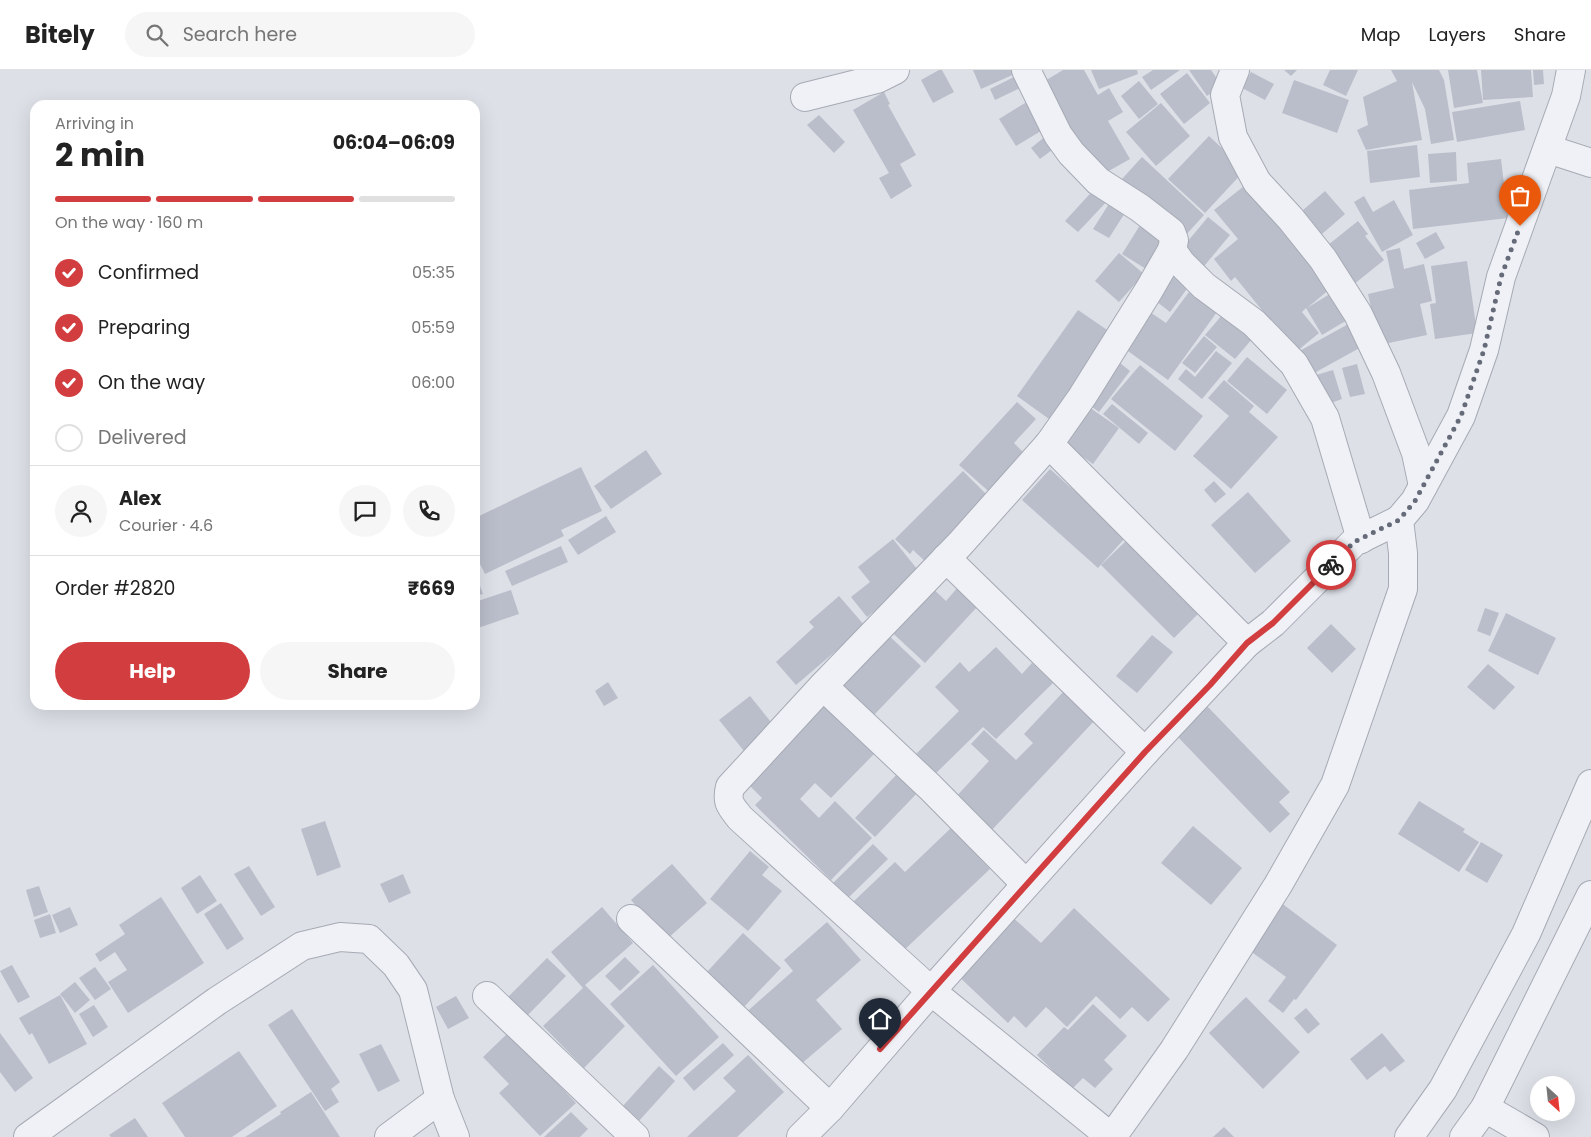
<!DOCTYPE html>
<html lang="en">
<head>
<meta charset="utf-8">
<style>
  :root { --surface:#fff; --page:#f6f6f6; --text:#222; --muted:#767676; --line:#e0e0e0; --accent:#d23d3f }
  body { margin:0; font-family:Poppins,sans-serif; background:var(--page); color:var(--text); height:100vh; display:flex; flex-direction:column; font-size:19px; white-space:nowrap }
  * { box-sizing:border-box; margin:0 }
  p { font-size:16px; color:var(--muted) }
  .icon { flex:none; width:28px; height:28px; fill:none; stroke:currentColor; stroke-width:2; stroke-linecap:round; stroke-linejoin:round }
  .map { position:relative; flex:1; overflow:hidden }
  .side { position:absolute; left:30px; top:30px; width:450px; height:610px; display:flex; flex-direction:column; background:var(--surface); border-radius:15px; box-shadow:0 5px 20px #0002 }
  .side>* { flex:none }
  .needle { width:32px; rotate:153deg }
  .buttons { position:absolute; left:1530px; top:1006px; display:grid; gap:10px }
  .buttons a { display:grid; place-items:center; width:45px; height:45px; border-radius:50%; background:var(--surface); box-shadow:0 5px 20px #0002; font-size:25px }
  .pin { position:absolute; display:grid; place-items:center; width:42px; height:42px; color:#fff; margin:-51px -21px; border-radius:50% 50% 50% 0; rotate:-45deg; box-shadow:0 0 5px #0007 }
  .pin .icon { rotate:45deg }
  .courier { position:absolute; display:grid; place-items:center; width:50px; height:50px; margin:-25px; border:4px solid #d23d3f; border-radius:50%; background:#fff; color:#222; box-shadow:0 1px 6px #0007 }
  .headline em { font-style:normal; font-weight:700 }
  .headline div { display:flex; flex-direction:column-reverse }
  .headline { display:flex; align-items:center; justify-content:space-between; height:85px; padding:0 25px }
  h1 { font-size:32px; font-weight:700; line-height:38px }
  .bar { display:grid; grid-template-columns:repeat(4,1fr); gap:8px 5px; align-content:center; height:60px; padding:0 25px }
  .bar i { height:6px; border-radius:4px; background:var(--line) }
  .bar .on { background:var(--accent) }
  .bar p { grid-column:span 4 }
  .line { display:flex; align-items:center; gap:12px; padding:0 25px; border-top:1px solid var(--line) }
  .line div { flex:1 }
  .round { display:grid; place-items:center; flex:none; width:52px; height:52px; border-radius:26px; background:var(--page) }
  ol { padding:0 25px; list-style:none }
  li { display:flex; align-items:center; gap:15px; height:55px }
  li p { margin-inline-start:auto }
  li .icon { padding:5px; border-radius:50%; background:var(--accent); color:#fff; stroke-width:4 }
  li:last-child { color:var(--muted) }
  li i { width:28px; height:28px; border:2px solid var(--line); border-radius:50% }
  .primary-button { display:flex; gap:10px; margin-top:auto; padding:10px 25px }
  .primary-button a { flex:1; height:58px; border-radius:30px; background:var(--accent); color:#fff; font-size:20px; font-weight:700; line-height:58px; text-align:center }
  .primary-button a+a { background:var(--page); color:var(--text) }
  header { display:flex; align-items:center; gap:30px; box-sizing:border-box; height:70px; padding:0 25px; background:var(--surface); border-bottom:1px solid var(--line) }
  header strong { font-size:24px }
  nav { display:flex; gap:28px; margin-inline-start:auto; font-size:18px }
  .search { width:350px; height:45px; background:var(--page); display:flex; align-items:center; gap:12px; box-sizing:border-box; padding:0 18px; border-radius:28px; color:var(--muted); font-size:19px }
  .map>svg:first-child { display:block }
</style>
</head>
<body>
<header>
<strong>Bitely</strong>
<div class="search"><svg class="icon" aria-label="search" viewBox="0 0 24 24"><circle cx="10" cy="10" r="6"/><path d="M15 15l6 6"/></svg>Search here</div>
<nav><a>Map</a><a>Layers</a><a>Share</a></nav>
</header>
<div class="map">
<svg width="1591" height="1067" viewBox="0 0 1591 1067">
  <rect width="100%" height="100%" fill="#dde0e7"/>
  <!-- building -->
  <g fill="#babeca">
    <path d="M939,0H942L954,22L933,33L921,10Z"/>
    <path d="M973,0H1018L1019,2L981,19Z"/>
    <path d="M1063,0H1084L1098,25L1109,18L1123,42L1108,51L1130,89L1098,107L1066,50L1060,54L1038,15Z"/>
    <path d="M1091,0H1137L1138,4L1099,19Z"/>
    <path d="M1153,0H1180L1151,20L1142,7Z"/>
    <path d="M1189,0H1211L1222,16L1207,26Z"/>
    <path d="M1284,0H1297L1291,6Z"/>
    <path d="M1330,0H1358L1346,26L1323,15Z"/>
    <path d="M1391,0H1439L1444,10L1454,70L1431,74L1425,39L1412,12L1422,70L1366,80L1357,60L1368,55L1363,27L1397,11Z"/>
    <path d="M1448,0H1477L1483,33L1454,38Z"/>
    <path d="M1481,0H1531L1533,27L1483,30Z"/>
    <path d="M1533,0H1543L1544,14L1534,15Z"/>
    <path d="M1251,2L1274,14L1265,30L1242,18Z"/>
    <path d="M1187,3L1210,33L1184,54L1160,24Z"/>
    <path d="M1016,6L1022,17L995,30L990,19Z"/>
    <path d="M1294,10L1349,30L1337,63L1282,43Z"/>
    <path d="M1139,11L1158,34L1139,49L1121,26Z"/>
    <path d="M884,22L890,34L888,35L916,85L900,94L912,116L891,129L879,108L889,103L853,40Z"/>
    <path d="M1030,30L1046,58L1016,76L999,49Z"/>
    <path d="M1520,31L1525,60L1457,72L1452,42Z"/>
    <path d="M1161,33L1190,66L1156,96L1126,62Z"/>
    <path d="M819,45L845,72L834,83L807,55Z"/>
    <path d="M1047,65L1056,77L1040,89L1031,78Z"/>
    <path d="M1209,66L1245,100L1205,143L1168,109Z"/>
    <path d="M1417,75L1420,107L1370,113L1367,81Z"/>
    <path d="M1456,82L1457,111L1430,113L1428,84Z"/>
    <path d="M1142,87L1204,145L1184,167L1122,109Z"/>
    <path d="M1501,89L1508,148L1413,159L1409,120L1469,113L1467,93Z"/>
    <path d="M1249,112L1336,214L1307,238L1333,222L1349,249L1322,265L1306,238L1302,242L1319,263L1296,282L1235,207L1231,211L1214,189L1238,169L1214,140Z"/>
    <path d="M1098,115L1111,127L1078,162L1065,151Z"/>
    <path d="M1325,121L1345,144L1315,170L1295,147Z"/>
    <path d="M1114,126L1130,135L1109,168L1093,159Z"/>
    <path d="M1364,126L1373,142L1394,130L1413,165L1382,182L1354,132Z"/>
    <path d="M1208,147L1230,165L1200,201L1178,183Z"/>
    <path d="M1358,151L1368,164L1365,166L1384,190L1353,215L1323,179Z"/>
    <path d="M1142,152L1165,166L1146,199L1122,184Z"/>
    <path d="M1436,162L1445,178L1425,189L1416,173Z"/>
    <path d="M1400,178L1404,199L1424,194L1432,231L1420,234L1427,265L1379,275L1368,224L1394,218L1386,181Z"/>
    <path d="M1119,183L1144,204L1119,232L1095,211Z"/>
    <path d="M1467,191L1477,263L1435,269L1430,234L1436,233L1431,196Z"/>
    <path d="M1167,199L1189,216L1170,242L1148,225Z"/>
    <path d="M1189,222L1217,242L1168,310L1121,276L1147,240L1166,253Z"/>
    <path d="M1078,240L1116,266L1056,354L1017,326Z"/>
    <path d="M1223,244L1252,269L1235,289L1205,265Z"/>
    <path d="M1352,252L1365,275L1307,307L1294,284Z"/>
    <path d="M1204,266L1217,277L1195,303L1182,293Z"/>
    <path d="M1216,281L1232,293L1202,329L1178,309L1186,299L1195,307Z"/>
    <path d="M1247,287L1287,320L1267,344L1227,311Z"/>
    <path d="M1115,289L1130,301L1099,342L1084,331Z"/>
    <path d="M1357,294L1365,324L1350,327L1342,298Z"/>
    <path d="M1140,295L1203,346L1175,381L1111,329Z"/>
    <path d="M1333,300L1342,329L1322,336L1313,306Z"/>
    <path d="M1224,310L1254,336L1249,342L1278,367L1231,419L1193,386L1229,346L1208,328Z"/>
    <path d="M1017,332L1036,349L1014,373L1030,389L995,427L959,395Z"/>
    <path d="M1112,334L1148,363L1139,374L1103,344Z"/>
    <path d="M1086,335L1119,358L1093,394L1060,371Z"/>
    <path d="M646,380L662,404L611,439L594,416Z"/>
    <path d="M581,397L602,441L561,460L564,466L485,504L475,484V448Z"/>
    <path d="M1050,399L1126,467L1098,498L1022,430Z"/>
    <path d="M963,401L991,429L927,493L913,480L910,484L895,469Z"/>
    <path d="M1214,411L1226,424L1215,433L1204,420Z"/>
    <path d="M1248,422L1291,471L1255,503L1211,455Z"/>
    <path d="M606,446L616,462L578,485L568,470Z"/>
    <path d="M893,469L921,504L867,547L851,527L870,512L858,497Z"/>
    <path d="M1126,471L1199,543L1174,568L1101,495Z"/>
    <path d="M561,476L568,492L512,516L505,501Z"/>
    <path d="M475,502L483,524L475,526Z"/>
    <path d="M926,512L946,531L958,517L978,536L925,593L885,556Z"/>
    <path d="M511,520L519,544L475,559V532Z"/>
    <path d="M839,526L865,556L796,615L776,592L814,557L809,552Z"/>
    <path d="M1485,538L1499,543L1490,566L1477,561Z"/>
    <path d="M1506,543L1556,568L1538,605L1488,581Z"/>
    <path d="M1331,554L1356,579L1332,603L1307,578Z"/>
    <path d="M884,561L921,596L872,647L835,612Z"/>
    <path d="M1152,565L1173,582L1137,623L1116,606Z"/>
    <path d="M996,577L1022,604L1032,593L1053,613L996,669L983,657L929,710L910,690L959,641L935,617L960,592L969,602Z"/>
    <path d="M1488,594L1515,617L1494,640L1467,617Z"/>
    <path d="M608,612L618,628L604,636L595,621Z"/>
    <path d="M1065,620L1096,649L990,762L954,729L989,691L971,674L984,660L1016,690L1033,673L1024,664Z"/>
    <path d="M750,626L775,657L744,681L719,650Z"/>
    <path d="M818,630L874,684L831,728L815,713L800,729L819,748L835,731L872,768L831,810L755,735L762,728L742,708Z"/>
    <path d="M1207,636L1290,722L1279,732L1290,744L1270,763L1177,666Z"/>
    <path d="M900,701L920,720L875,767L855,748Z"/>
    <path d="M1419,731L1465,759L1463,762L1479,772L1459,802L1398,764Z"/>
    <path d="M325,751L341,797L317,806L301,759Z"/>
    <path d="M1193,756L1242,798L1211,835L1161,793Z"/>
    <path d="M951,758L990,799L901,883L853,832L895,792L905,802Z"/>
    <path d="M1481,772L1503,785L1487,813L1465,800Z"/>
    <path d="M873,774L888,789L847,829L832,814Z"/>
    <path d="M750,781L769,797L762,805L782,821L748,861L710,829Z"/>
    <path d="M672,794L707,833L666,870L631,830Z"/>
    <path d="M249,796L275,837L261,846L234,804Z"/>
    <path d="M403,804L411,823L389,833L380,814Z"/>
    <path d="M200,805L217,831L197,844L181,818Z"/>
    <path d="M39,816L48,842L34,847L26,820Z"/>
    <path d="M161,827L204,893L128,943L108,912L127,900L115,882L100,892L95,884L125,864L119,855Z"/>
    <path d="M1276,829L1337,875L1296,930L1294,929L1283,943L1268,931L1286,907L1242,875Z"/>
    <path d="M221,833L244,869L227,880L204,844Z"/>
    <path d="M70,837L78,855L60,863L52,845Z"/>
    <path d="M602,837L633,873L585,915L625,956L584,998L543,956L583,918L551,882Z"/>
    <path d="M1074,838L1170,929L1148,952L1132,937L1120,949L1096,926L1067,957L1046,937L1026,958L1014,946L1008,953L954,902L1009,844L1041,873Z"/>
    <path d="M50,844L56,863L40,868L34,850Z"/>
    <path d="M827,852L861,890L816,930L842,959L793,1001L743,945L793,901L784,890Z"/>
    <path d="M743,863L781,898L742,939L705,904Z"/>
    <path d="M625,887L640,902L620,921L605,906Z"/>
    <path d="M547,888L566,906L524,949L505,930Z"/>
    <path d="M12,895L30,927L18,933L0,901Z"/>
    <path d="M653,895L719,967L676,1006L610,934Z"/>
    <path d="M95,897L111,919L95,930L79,908Z"/>
    <path d="M75,912L90,930L75,943L60,924Z"/>
    <path d="M60,925L87,974L49,994L32,963L29,965L19,948Z"/>
    <path d="M456,926L469,948L448,959L436,937Z"/>
    <path d="M1246,927L1300,982L1263,1019L1209,963Z"/>
    <path d="M1093,934L1127,966L1104,990L1113,999L1095,1018L1083,1008L1072,1019L1037,985L1064,957L1068,960Z"/>
    <path d="M94,935L108,957L93,967L79,944Z"/>
    <path d="M1306,938L1320,954L1308,964L1294,948Z"/>
    <path d="M292,939L340,1012L331,1019L339,1032L325,1041L268,955Z"/>
    <path d="M509,962L576,1033L540,1066L499,1023L509,1014L483,987Z"/>
    <path d="M0,963L33,1008L15,1022L0,1002Z"/>
    <path d="M1382,963L1405,991L1390,1002L1385,996L1367,1010L1350,989Z"/>
    <path d="M723,973L734,985L694,1021L683,1008Z"/>
    <path d="M381,974L400,1011L378,1022L359,984Z"/>
    <path d="M239,981L277,1036L232,1067H185L162,1033Z"/>
    <path d="M748,985L784,1022L737,1067H687L736,1021L723,1008Z"/>
    <path d="M659,996L675,1011L638,1052L622,1037Z"/>
    <path d="M311,1022L340,1067H245L281,1044L280,1042Z"/>
    <path d="M571,1042L588,1059L580,1067H544Z"/>
    <path d="M135,1048L148,1067H111L109,1065Z"/>
    <path d="M1224,1057L1234,1067H1213Z"/>
  </g>
  <g fill="none" stroke-linecap="round" stroke-linejoin="round">
    <defs>
      <g id="minor">
        <path d="M1026,0L1058,65L1071,83L1098,111L1140,138L1171,162L1174,170L1172,180L1181,193L1204,216L1254,253L1294,294L1325,348L1361,469"/>
        <path d="M1235,0L1225,25L1233,67L1257,112L1291,149L1323,189L1358,244L1386,303L1416,383L1423,416"/>
        <path d="M805,27L877,9L895,0"/>
        <path d="M1548,79L1591,93"/>
        <path d="M1049,374L1247,573"/>
        <path d="M946,488L1145,682"/>
        <path d="M823,616L930,717L1026,814"/>
        <path d="M631,849L830,1038"/>
        <path d="M487,926L635,1067"/>
        <path d="M1485,1038L1535,1067"/>
        <path d="M28,1067L217,931L302,876L340,867L369,869L396,895L413,920L440,1029L455,1067"/>
        <path d="M389,1067L440,1029"/>
        <path d="M801,1067L830,1038L931,921L740,748C731,736 726,733 730,717L823,616L960,474L1049,374L1082,327L1149,220L1172,180"/>
        <path d="M1111,1067L931,921L1145,682L1247,573L1273,553L1354,472L1399,450"/>
        <path d="M1112,1067L1174,980L1278,815L1335,715L1403,519V483L1399,450L1415,431L1461,346L1484,280L1501,207L1566,26L1571,0"/>
      </g>
      <g id="tertiary">
        <path d="M1409,1067L1443,1019L1526,864L1591,714"/>
        <path d="M1464,1067L1485,1038L1591,825"/>
      </g>
    </defs>
    <!-- minor casing -->
    <use href="#minor" stroke="#a6aab4" stroke-width="30"/>
    <!-- tertiary casing -->
    <use href="#tertiary" stroke="#a6aab4" stroke-width="30"/>
    <!-- minor -->
    <use href="#minor" stroke="#f0f1f6" stroke-width="28"/>
    <!-- tertiary -->
    <use href="#tertiary" stroke="#f0f1f6" stroke-width="28"/>
  </g>
  <g fill="none" stroke-linecap="round" stroke-linejoin="round">
    <!-- done -->
    <path stroke="#666b79" stroke-width="5" stroke-dasharray="0 9" d="M1331,495L1354,472L1399,450L1415,431L1461,346L1484,280L1501,207L1520,156"/>
    <!-- route -->
    <path stroke="#d23d3f" stroke-width="6" d="M880,979L1145,682L1210,615L1247,573L1273,553L1331,495"/>
  </g>
</svg>
<div class="buttons">
<a><svg class="needle" viewBox="-14 -14 28 28"><path d="M0-13l5 13h-10z" fill="#e53935"/><path d="M0 13l5-13h-10z" fill="#767676"/></svg></a>
</div>
<div class="pin" style="left:1520px;top:156px;background:#ea580c"><svg class="icon" aria-label="bag" viewBox="0 0 24 24"><path d="M5 8h14l-1 12H6zM9 8a3 3 0 0 1 6 0"/></svg></div>
<div class="pin" style="left:880px;top:979px;background:#1f2937"><svg class="icon" aria-label="home" viewBox="0 0 24 24"><path d="M3 11l9-7 9 7M6 9v11h12V9"/></svg></div>
<div class="courier" style="left:1331px;top:495px"><svg class="icon" aria-label="bike" viewBox="0 0 24 24"><circle cx="6" cy="16" r="4"/><circle cx="18" cy="16" r="4"/><path d="M6 16l4-8h5l3 8M10 8l3 8H6M13 5h3"/></svg></div>
<section class="side">
<div class="headline"><div><h1>2 min</h1><p>Arriving in</p></div><em>06:04–06:09</em></div>
<div class="bar"><i class="on"></i><i class="on"></i><i class="on"></i><i></i><p>On the way · 160 m</p></div>
<ol>
<li><svg class="icon" aria-label="check" viewBox="0 0 24 24"><path d="M5 12l5 5 9-10"/></svg>Confirmed<p>05:35</p></li>
<li><svg class="icon" aria-label="check" viewBox="0 0 24 24"><path d="M5 12l5 5 9-10"/></svg>Preparing<p>05:59</p></li>
<li><svg class="icon" aria-label="check" viewBox="0 0 24 24"><path d="M5 12l5 5 9-10"/></svg>On the way<p>06:00</p></li>
<li><i></i>Delivered</li>
</ol>
<div class="line" style="height:90px"><a class="round"><svg class="icon" aria-label="person" viewBox="0 0 24 24"><circle cx="12" cy="8" r="4"/><path d="M4 21q1-7 8-7t8 7"/></svg></a><div><b>Alex</b><p>Courier · 4.6</p></div><a class="round"><svg class="icon" aria-label="chat" viewBox="0 0 24 24"><path d="M4 5h16v11H9l-5 4z"/></svg></a><a class="round"><svg class="icon" aria-label="phone" viewBox="0 0 24 24"><path d="M5 4h4l2 5-3 2q2 4 5 5l2-3 5 2v4C11 20 4 13 5 4z"/></svg></a></div>
<div class="line" style="height:65px"><div>Order #2820</div><b>₹669</b></div>
<div class="primary-button"><a>Help</a><a>Share</a></div>
</section>
</div>
</body>
</html>
